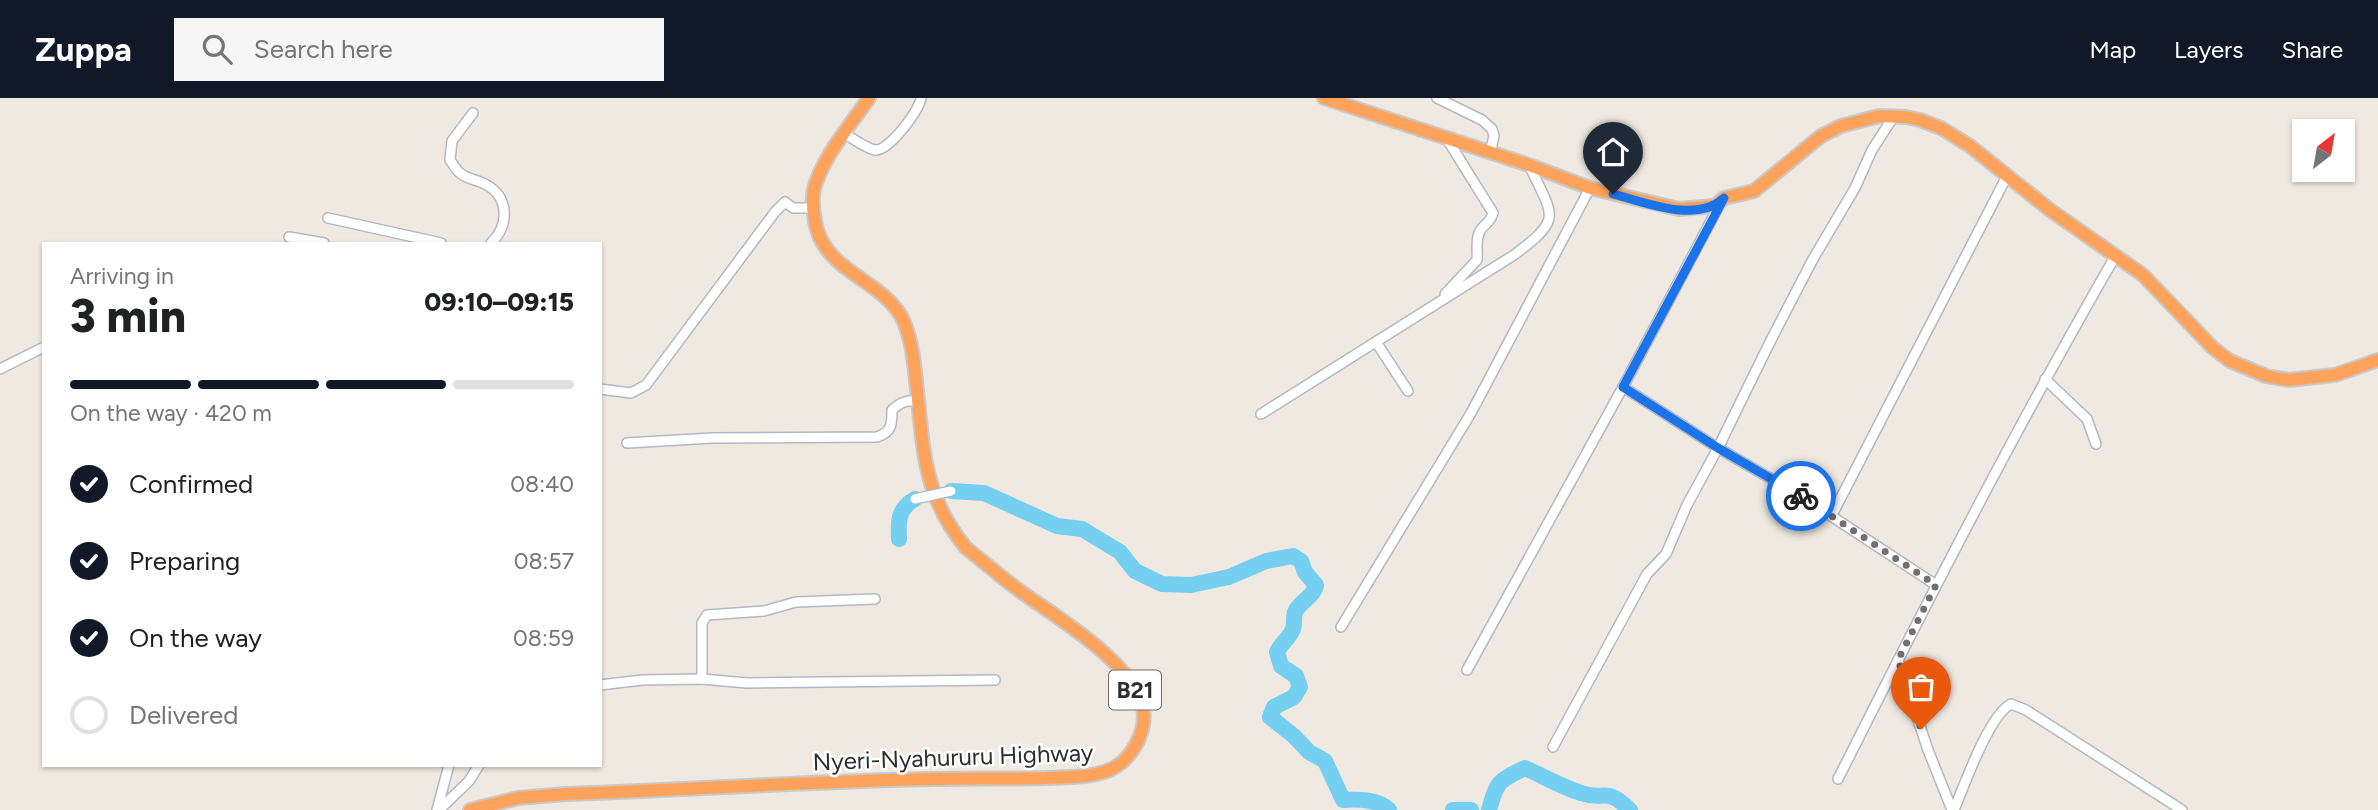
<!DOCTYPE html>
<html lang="en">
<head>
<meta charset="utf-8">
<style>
  :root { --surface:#fff; --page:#f6f6f6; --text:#202124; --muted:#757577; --line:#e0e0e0; --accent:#111827 }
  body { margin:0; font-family:Figtree,sans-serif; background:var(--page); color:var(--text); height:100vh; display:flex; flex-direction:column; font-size:26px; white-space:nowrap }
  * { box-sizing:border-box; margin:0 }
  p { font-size:23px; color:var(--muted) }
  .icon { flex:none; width:38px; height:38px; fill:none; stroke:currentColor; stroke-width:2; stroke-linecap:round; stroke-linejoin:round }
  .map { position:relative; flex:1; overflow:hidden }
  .side { position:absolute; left:42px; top:144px; width:560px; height:525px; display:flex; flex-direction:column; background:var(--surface); border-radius:0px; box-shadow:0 2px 5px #0004 }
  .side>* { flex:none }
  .needle { width:46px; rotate:31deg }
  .buttons { position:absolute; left:2292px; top:21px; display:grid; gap:14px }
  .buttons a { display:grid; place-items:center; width:63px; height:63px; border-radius:0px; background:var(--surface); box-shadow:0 2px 5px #0004; font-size:35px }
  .pin { position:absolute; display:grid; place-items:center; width:60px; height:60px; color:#fff; margin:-72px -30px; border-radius:50% 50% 50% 0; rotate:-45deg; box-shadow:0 0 7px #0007 }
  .pin .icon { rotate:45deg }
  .courier { position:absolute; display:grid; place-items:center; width:70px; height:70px; margin:-35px; border:5px solid #1a73e8; border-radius:50%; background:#fff; color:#222; box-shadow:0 2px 9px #0007 }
  .head em { font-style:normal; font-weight:800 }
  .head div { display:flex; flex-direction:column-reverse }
  .head { display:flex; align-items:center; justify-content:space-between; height:119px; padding:0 28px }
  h1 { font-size:46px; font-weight:800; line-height:52px }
  .bar { display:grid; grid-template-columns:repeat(4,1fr); gap:10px 7px; align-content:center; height:84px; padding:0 28px }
  .bar i { height:9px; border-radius:5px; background:var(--line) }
  .bar .active { background:var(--accent) }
  .bar p { grid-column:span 4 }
  ol { padding:0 28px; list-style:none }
  li { display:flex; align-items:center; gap:21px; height:77px }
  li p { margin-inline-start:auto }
  li .icon { padding:7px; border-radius:50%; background:var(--accent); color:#fff; stroke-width:4 }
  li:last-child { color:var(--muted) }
  li i { width:38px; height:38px; border:4px solid var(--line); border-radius:50% }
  header { display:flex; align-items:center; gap:42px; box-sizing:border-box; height:98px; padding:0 35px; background:var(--accent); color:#fff }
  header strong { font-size:33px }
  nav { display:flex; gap:38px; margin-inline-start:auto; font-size:24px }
  .search { width:490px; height:63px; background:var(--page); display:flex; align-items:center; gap:18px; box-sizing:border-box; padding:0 24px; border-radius:0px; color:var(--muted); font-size:26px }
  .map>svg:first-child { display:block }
</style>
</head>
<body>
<header>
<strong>Zuppa</strong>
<div class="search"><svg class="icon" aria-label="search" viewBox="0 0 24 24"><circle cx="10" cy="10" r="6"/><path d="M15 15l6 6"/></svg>Search here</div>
<nav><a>Map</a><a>Layers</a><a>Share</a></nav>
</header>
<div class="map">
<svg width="2378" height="712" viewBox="0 0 2378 712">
  <rect width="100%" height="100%" fill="#efe9e1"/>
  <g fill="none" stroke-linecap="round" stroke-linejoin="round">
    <!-- river -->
    <g stroke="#75cff0" stroke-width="16">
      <path d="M951,393L984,395L1057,428L1082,431L1120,454L1135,473L1162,486L1191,487L1229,479L1266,463L1293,458L1301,463L1305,474L1316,487C1314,499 1300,503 1295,514C1293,519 1295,526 1293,531C1289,541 1281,545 1277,554L1281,568L1296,578L1300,589L1294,599L1274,609L1270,619L1294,638L1309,654L1325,663L1343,702C1359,701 1377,701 1389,712"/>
      <path d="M899,441C898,424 898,410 915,401"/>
      <path d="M1453,712H1471"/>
      <path d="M1489,712C1497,683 1498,683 1525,670C1543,678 1562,689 1581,695C1606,704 1604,687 1630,712"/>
    </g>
    <defs>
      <g id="minor">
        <path d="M1437,0L1482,22L1492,31L1494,38L1490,55"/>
        <path d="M473,15L452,43L450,62C453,66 456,72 460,75C467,81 477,82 485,86C510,99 509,128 491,145"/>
        <path d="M845,36C854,41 865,50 875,52C888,54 920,12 921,0"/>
        <path d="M328,120L441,145"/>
        <path d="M289,139L324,145"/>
        <path d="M1445,196L1477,162C1478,153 1475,142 1480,133C1484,126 1491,124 1493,115L1447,41"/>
        <path d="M1376,244L1408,293"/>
        <path d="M0,271L44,249"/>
        <path d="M2045,281L2087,321L2096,346"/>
        <path d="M1623,289L1718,350L1804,400L1936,487"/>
        <path d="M600,291L631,295L646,287L775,114L785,104L793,110H814"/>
        <path d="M1261,316L1514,157C1563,120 1554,120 1529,67"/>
        <path d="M627,345L712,340L877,339C892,334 892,326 892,312C901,304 906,302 918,303"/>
        <path d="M1832,417L2007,78"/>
        <path d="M1341,529L1471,315L1590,90"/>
        <path d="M1898,562L1928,652L1952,712"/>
        <path d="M1467,572L1623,289L1721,104"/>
        <path d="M702,581V525L707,517L764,513L796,504L875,501"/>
        <path d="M600,587L642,582L702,581L747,585L995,582"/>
        <path d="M1553,649L1647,476L1666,456L1687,407L1718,350L1770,244L1813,161L1855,90L1872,52L1894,18"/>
        <path d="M1838,681C1927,504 2017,328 2116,157"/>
        <path d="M437,712L449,667"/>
        <path d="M439,712L469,683L479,667"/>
        <path d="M1954,712C1964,688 1989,617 2011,606L2026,612L2182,712"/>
      </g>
      <g id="highway">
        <path d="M1324,0L1529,67L1590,90L1679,111L1715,108L1724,100L1754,93L1821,38L1841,28L1879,18L1906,19L1920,22L1941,30L1970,48L2050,112L2143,177L2213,250L2230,263L2266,278L2288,282L2335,277L2378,262"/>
        <path d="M470,712L518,700L566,696C689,692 812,683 936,681C973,680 1010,681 1047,680C1065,679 1086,680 1104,674C1132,666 1151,629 1141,602C1124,559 1056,519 1020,493C1002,480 984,464 966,450C927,402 924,362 918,302C915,276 914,248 904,224C886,182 823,175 815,123C813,113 812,100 814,91C822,60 851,26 869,0"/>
      </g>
    </defs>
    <!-- minor casing -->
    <use href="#minor" stroke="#b4b7c1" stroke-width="12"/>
    <!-- highway casing -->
    <use href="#highway" stroke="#c9c9c9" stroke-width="16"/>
    <!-- minor -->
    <use href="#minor" stroke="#fff" stroke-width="9"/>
    <!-- highway -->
    <use href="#highway" stroke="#ffa35c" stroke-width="12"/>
    <defs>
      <path id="minor-bridge" d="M915,401L951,393"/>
    </defs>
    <!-- minor-bridge casing -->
    <use href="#minor-bridge" stroke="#b4b7c1" stroke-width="12" stroke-linecap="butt"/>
    <!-- minor-bridge -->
    <use href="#minor-bridge" stroke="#fff" stroke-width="9"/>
  </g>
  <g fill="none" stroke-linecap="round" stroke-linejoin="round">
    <!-- done -->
    <path stroke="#726f6d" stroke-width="7" stroke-dasharray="0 12.6" d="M1801,398L1936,487L1898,562L1921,631"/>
    <!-- route -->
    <path stroke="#1a73e8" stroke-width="9" d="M1613,96C1645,104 1696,126 1724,100L1623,289L1718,350L1801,398"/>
  </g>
  <g text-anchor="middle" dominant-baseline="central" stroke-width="5" stroke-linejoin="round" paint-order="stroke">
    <!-- shield labels -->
    <rect fill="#fff" stroke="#6d6d6d" stroke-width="2" x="1109" y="572.5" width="52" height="39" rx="5"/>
    <g font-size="23" font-weight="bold" fill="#2e2e2e">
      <text x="1135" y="592">B21</text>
    </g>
    <!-- street labels -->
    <g font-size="24" fill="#2e2e2e" stroke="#fff">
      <text transform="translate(953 659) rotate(-2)">Nyeri-Nyahururu Highway</text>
    </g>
  </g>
</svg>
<div class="buttons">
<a><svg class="needle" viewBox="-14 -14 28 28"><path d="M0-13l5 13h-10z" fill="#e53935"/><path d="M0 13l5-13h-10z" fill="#757577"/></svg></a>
</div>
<div class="pin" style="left:1921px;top:631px;background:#ea580c"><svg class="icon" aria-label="bag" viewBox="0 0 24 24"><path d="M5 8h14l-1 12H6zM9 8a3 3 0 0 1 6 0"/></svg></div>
<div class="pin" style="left:1613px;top:96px;background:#1f2937"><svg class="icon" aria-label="home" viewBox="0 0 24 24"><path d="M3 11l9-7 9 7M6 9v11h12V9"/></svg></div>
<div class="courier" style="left:1801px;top:398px"><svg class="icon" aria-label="bike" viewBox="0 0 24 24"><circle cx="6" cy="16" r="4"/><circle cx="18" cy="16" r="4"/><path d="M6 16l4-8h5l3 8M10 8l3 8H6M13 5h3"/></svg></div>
<section class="side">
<div class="head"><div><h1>3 min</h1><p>Arriving in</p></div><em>09:10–09:15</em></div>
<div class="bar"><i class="active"></i><i class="active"></i><i class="active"></i><i></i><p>On the way · 420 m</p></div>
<ol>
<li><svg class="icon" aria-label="check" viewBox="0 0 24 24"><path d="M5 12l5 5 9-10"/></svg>Confirmed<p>08:40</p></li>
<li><svg class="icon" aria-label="check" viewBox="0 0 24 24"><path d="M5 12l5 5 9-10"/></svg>Preparing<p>08:57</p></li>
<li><svg class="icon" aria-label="check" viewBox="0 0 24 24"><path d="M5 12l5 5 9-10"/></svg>On the way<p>08:59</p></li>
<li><i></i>Delivered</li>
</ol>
</section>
</div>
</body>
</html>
